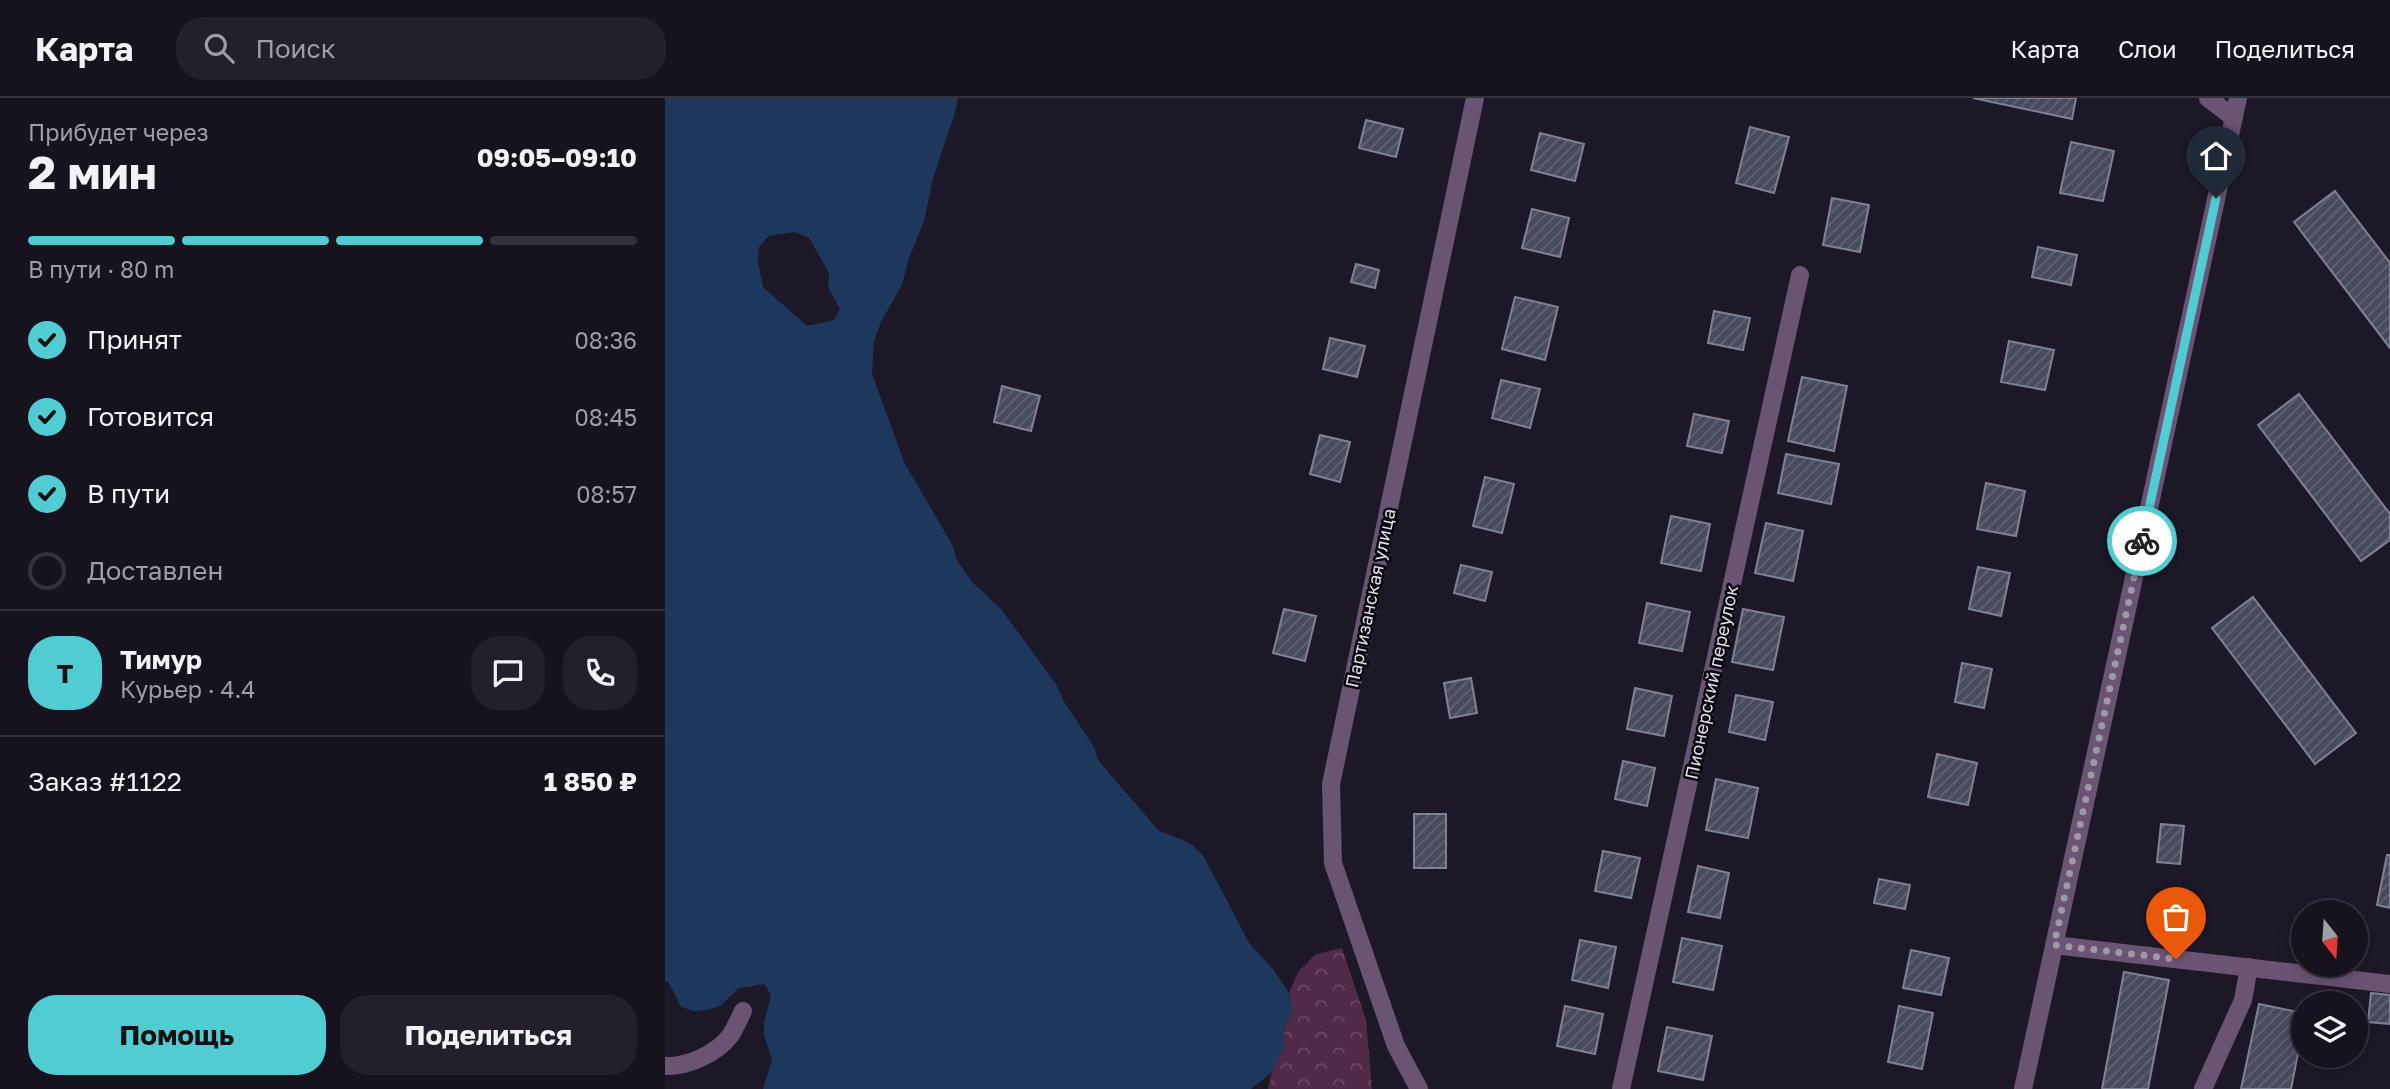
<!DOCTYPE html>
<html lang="ru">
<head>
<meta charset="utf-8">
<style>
  :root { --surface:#16121e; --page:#23202b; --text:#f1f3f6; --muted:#9e9ea4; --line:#35323c; --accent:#51ccd3 }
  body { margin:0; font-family:"Golos Text",sans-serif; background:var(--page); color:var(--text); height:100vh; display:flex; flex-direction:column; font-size:26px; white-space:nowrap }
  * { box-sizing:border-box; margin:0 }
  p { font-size:23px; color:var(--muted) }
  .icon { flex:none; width:38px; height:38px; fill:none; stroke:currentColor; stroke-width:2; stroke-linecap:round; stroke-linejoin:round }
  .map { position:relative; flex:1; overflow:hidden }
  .details { display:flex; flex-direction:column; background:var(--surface); width:665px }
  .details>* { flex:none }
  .needle { width:46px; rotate:163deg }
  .tools { position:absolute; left:1626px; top:802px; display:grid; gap:14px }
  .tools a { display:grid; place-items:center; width:77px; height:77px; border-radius:50%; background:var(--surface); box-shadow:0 4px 18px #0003,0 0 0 2px var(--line); font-size:35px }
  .pin { position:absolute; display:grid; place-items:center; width:60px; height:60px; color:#fff; margin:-72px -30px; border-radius:50% 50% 50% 0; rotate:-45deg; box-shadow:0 0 7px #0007 }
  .pin .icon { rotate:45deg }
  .courier { position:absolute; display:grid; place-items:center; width:70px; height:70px; margin:-35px; border:5px solid #51ccd3; border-radius:50%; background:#fff; color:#222; box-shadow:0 2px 9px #0007 }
  .overview em { font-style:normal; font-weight:700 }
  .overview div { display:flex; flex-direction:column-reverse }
  .overview { display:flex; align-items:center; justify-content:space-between; height:119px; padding:0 28px }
  h1 { font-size:46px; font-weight:700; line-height:52px }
  .bar { display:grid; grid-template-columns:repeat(4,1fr); gap:10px 7px; align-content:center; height:84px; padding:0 28px }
  .bar i { height:9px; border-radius:5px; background:var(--line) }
  .bar .current { background:var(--accent) }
  .bar p { grid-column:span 4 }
  .line { display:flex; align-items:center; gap:18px; padding:0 28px; border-top:2px solid var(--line) }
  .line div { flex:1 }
  .round { display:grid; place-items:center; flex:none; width:74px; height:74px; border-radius:28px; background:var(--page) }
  ol { padding:0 28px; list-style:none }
  li { display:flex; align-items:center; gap:21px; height:77px }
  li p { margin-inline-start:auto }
  li .icon { padding:7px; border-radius:50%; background:var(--accent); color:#111; stroke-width:4 }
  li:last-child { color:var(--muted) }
  li i { width:38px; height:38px; border:4px solid var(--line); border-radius:50% }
  .button { display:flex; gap:14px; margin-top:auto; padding:14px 28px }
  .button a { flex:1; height:80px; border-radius:28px; background:var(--accent); color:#111; font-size:28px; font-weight:700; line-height:80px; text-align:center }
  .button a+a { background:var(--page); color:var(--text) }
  header { display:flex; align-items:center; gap:42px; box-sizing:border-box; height:98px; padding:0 35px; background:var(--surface); border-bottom:2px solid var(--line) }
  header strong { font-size:33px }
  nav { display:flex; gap:38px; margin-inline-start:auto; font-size:24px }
  .search { width:490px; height:63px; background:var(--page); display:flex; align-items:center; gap:18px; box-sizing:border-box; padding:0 24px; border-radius:28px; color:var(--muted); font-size:26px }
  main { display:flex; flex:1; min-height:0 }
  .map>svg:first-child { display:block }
</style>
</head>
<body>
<header>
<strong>Карта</strong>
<div class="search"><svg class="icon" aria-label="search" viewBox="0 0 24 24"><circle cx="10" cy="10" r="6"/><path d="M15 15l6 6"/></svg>Поиск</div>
<nav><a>Карта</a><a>Слои</a><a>Поделиться</a></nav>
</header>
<main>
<section class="details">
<div class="overview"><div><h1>2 мин</h1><p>Прибудет через</p></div><em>09:05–09:10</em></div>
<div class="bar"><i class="current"></i><i class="current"></i><i class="current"></i><i></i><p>В пути · 80 m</p></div>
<ol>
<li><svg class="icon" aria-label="check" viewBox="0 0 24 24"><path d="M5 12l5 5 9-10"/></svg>Принят<p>08:36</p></li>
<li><svg class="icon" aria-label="check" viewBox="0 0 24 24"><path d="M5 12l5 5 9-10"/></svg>Готовится<p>08:45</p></li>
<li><svg class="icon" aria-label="check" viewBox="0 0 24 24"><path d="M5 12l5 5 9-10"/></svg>В пути<p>08:57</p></li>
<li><i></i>Доставлен</li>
</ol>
<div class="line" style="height:126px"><b class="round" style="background:var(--accent);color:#111">Т</b><div><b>Тимур</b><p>Курьер · 4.4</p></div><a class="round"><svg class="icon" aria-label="chat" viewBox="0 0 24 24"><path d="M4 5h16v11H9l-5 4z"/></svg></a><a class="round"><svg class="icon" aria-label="phone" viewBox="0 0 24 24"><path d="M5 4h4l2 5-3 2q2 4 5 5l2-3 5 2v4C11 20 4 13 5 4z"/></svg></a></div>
<div class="line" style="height:91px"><div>Заказ #1122</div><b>1 850 ₽</b></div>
<div class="button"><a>Помощь</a><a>Поделиться</a></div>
</section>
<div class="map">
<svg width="1725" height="991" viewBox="0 0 1725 991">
  <defs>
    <pattern id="forest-crowns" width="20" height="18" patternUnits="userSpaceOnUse" patternTransform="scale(1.75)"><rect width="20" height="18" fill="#522a49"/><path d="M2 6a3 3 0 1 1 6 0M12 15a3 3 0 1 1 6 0" fill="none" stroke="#6b4863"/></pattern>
    <pattern id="building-hatch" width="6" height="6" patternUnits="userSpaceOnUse" patternTransform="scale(1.75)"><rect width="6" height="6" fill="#474a5d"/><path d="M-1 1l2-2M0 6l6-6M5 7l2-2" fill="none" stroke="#616474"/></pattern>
  </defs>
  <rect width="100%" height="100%" fill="#1d1828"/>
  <!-- forest -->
  <path fill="url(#forest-crowns)" d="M677,850L701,922L707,991H603L607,974L619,949V935L626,910L624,895L633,874L651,856Z"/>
  <!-- water -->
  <path fill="#1e375d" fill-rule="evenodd" d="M0,0H293L290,15L268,80L259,123L243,163L237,187L216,224L209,243L207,276L240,366L288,448L292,462L307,484L336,511L391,586L398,602L429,649L433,662L493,732C513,742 524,740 539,759L584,845L608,871L624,895L627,910L619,935V949L607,974L586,991H98L107,962L99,937V924L106,898L100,886L74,890L55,908L42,912L29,913L16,909L4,885L0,882ZM130,134L144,140L164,175L163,189L175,211L169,222L142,228L98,189L93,163L94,149L104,138Z"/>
  <!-- building -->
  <g fill="url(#building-hatch)" stroke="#7e8297" stroke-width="2">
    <path d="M1308,0H1411L1407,21Z"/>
    <path d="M701,22L738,31L731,59L694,50Z"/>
    <path d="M1085,29L1124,39L1109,95L1071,85Z"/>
    <path d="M875,35L919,46L910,83L866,72Z"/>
    <path d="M1406,44L1449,53L1438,103L1395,95Z"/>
    <path d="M1670,93L1725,165V250L1629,124Z"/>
    <path d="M1167,100L1204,107L1195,154L1158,147Z"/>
    <path d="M867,111L904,120L895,159L857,150Z"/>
    <path d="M1373,149L1412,157L1406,187L1367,179Z"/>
    <path d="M691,166L714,172L710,190L686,184Z"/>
    <path d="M850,199L893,209L880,262L837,251Z"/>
    <path d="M1049,213L1085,220L1078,252L1043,245Z"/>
    <path d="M665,240L700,248L692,279L658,271Z"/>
    <path d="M1344,243L1389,252L1380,292L1336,284Z"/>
    <path d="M1137,279L1182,288L1169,353L1123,343Z"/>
    <path d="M836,282L875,291L865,330L827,320Z"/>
    <path d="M337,288L375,298L366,333L329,324Z"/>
    <path d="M1634,296L1725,416V442L1696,463L1593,327Z"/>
    <path d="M1029,316L1064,323L1057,355L1022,348Z"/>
    <path d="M655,337L685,344L675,384L645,376Z"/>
    <path d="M1121,356L1174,366L1166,406L1113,395Z"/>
    <path d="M820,379L849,386L837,435L808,428Z"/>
    <path d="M1321,385L1360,393L1351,438L1312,431Z"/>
    <path d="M1006,418L1045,426L1036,473L996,465Z"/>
    <path d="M1101,425L1138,433L1128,483L1090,475Z"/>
    <path d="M796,467L827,474L820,503L789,495Z"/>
    <path d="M1313,469L1345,475L1336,518L1304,511Z"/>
    <path d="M1588,499L1691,635L1650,666L1547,530Z"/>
    <path d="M982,505L1025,514L1017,553L974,545Z"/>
    <path d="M619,511L651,518L640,563L608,555Z"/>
    <path d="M1078,511L1119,519L1108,572L1067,564Z"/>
    <path d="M1297,565L1327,571L1319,610L1290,604Z"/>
    <path d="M806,580L812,615L785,620L779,585Z"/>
    <path d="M970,590L1007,598L999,638L962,631Z"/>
    <path d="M1071,597L1108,604L1100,642L1064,634Z"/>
    <path d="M1272,656L1312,665L1303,707L1263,699Z"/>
    <path d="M958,663L990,670L982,708L950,701Z"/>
    <path d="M1051,681L1093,690L1083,740L1041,732Z"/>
    <rect x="749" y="716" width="32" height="54"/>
    <path d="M1496,726L1519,728L1515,766L1492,764Z"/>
    <path d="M938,753L975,760L966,800L930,793Z"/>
    <path d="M1722,757H1725V810L1712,807Z"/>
    <path d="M1033,768L1064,775L1055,820L1023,814Z"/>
    <path d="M1214,781L1245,787L1240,811L1209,805Z"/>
    <path d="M1017,840L1057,848L1048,892L1008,884Z"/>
    <path d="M915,842L951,849L943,890L907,882Z"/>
    <path d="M1246,852L1284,860L1276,897L1238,890Z"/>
    <path d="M1459,874L1504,882L1483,991H1437Z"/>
    <path d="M1706,895L1725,897V926L1703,924Z"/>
    <path d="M1594,906L1638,915V930L1626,991H1576Z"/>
    <path d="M900,908L938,916L930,956L892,948Z"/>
    <path d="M1234,908L1268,915L1257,971L1223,964Z"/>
    <path d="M1002,929L1047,938L1038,982L993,973Z"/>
  </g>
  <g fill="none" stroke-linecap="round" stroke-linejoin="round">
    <!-- minor -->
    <g stroke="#6b5374" stroke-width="18">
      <path d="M1543,0L1569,20"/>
      <path d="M1389,847L1725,886"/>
      <path d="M0,968C22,969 51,956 65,938C70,931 74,921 78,913"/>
      <path d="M754,991L731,948L668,765L666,686L810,0"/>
      <path d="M956,991L1135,177"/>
      <path d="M1358,991L1573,0"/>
      <path d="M1538,991L1578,902L1584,869"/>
    </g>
  </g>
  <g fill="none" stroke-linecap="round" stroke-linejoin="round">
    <!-- done -->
    <path stroke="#9d99a7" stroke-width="7" stroke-dasharray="0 12.6" d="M1477,443L1389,847L1511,861"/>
    <!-- route -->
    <path stroke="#51ccd3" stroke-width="9" d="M1477,443L1551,100"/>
  </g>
  <g text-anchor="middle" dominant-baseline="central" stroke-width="5" stroke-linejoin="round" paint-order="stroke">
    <!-- street labels -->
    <g font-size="18" fill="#e2dfeb" stroke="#07050b">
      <text transform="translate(705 500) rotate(-78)">Партизанская улица</text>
      <text transform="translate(1046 584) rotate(-78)">Пионерский переулок</text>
    </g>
  </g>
</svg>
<div class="tools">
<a><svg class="needle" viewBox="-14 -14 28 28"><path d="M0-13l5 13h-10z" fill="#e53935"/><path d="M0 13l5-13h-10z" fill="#9e9ea4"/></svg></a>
<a><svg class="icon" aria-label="layers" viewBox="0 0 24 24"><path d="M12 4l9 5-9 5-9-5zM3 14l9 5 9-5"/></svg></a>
</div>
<div class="pin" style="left:1511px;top:861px;background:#ea580c"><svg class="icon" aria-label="bag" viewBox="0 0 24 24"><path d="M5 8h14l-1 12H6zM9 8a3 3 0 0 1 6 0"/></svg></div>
<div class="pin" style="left:1551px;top:100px;background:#1f2937"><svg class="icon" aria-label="home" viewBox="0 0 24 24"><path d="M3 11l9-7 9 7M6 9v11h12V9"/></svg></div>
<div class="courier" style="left:1477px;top:443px"><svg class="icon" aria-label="bike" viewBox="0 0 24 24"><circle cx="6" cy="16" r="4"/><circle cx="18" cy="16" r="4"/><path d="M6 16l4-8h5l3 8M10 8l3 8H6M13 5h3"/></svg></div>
</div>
</main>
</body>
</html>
